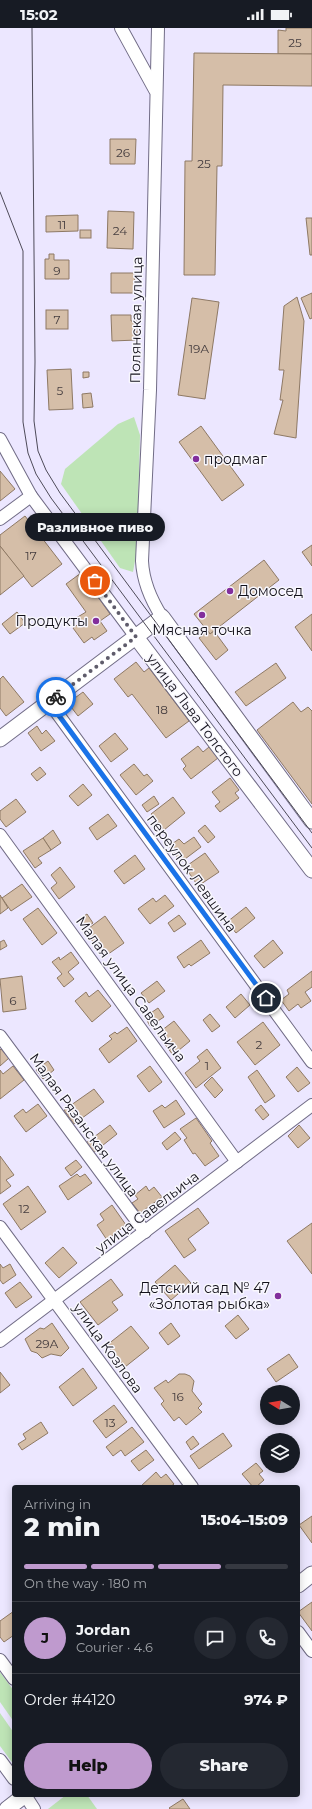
<!DOCTYPE html>
<html lang="en">
<head>
<meta charset="utf-8">
<style>
  :root { --surface:#171b24; --page:#242831; --text:#f1f3f6; --muted:#9ea1a6; --line:#363941; --accent:#bf9ace }
  body { margin:0; font-family:Montserrat,sans-serif; background:var(--page); color:var(--text); height:100vh; display:flex; flex-direction:column; font-size:15px; white-space:nowrap }
  * { box-sizing:border-box; margin:0 }
  p { font-size:13px; color:var(--muted) }
  .icon { flex:none; width:22px; height:22px; fill:none; stroke:currentColor; stroke-width:2; stroke-linecap:round; stroke-linejoin:round }
  .map { position:relative; flex:1; overflow:hidden }
  .details { position:absolute; left:12px; top:1457px; width:288px; height:312px; display:flex; flex-direction:column; background:var(--surface); border-radius:4px; box-shadow:0 2px 10px #0003 }
  .details>* { flex:none }
  .needle { width:26px; rotate:281deg }
  .fabs { position:absolute; left:260px; top:1357px; display:grid; gap:8px }
  .fabs a { display:grid; place-items:center; width:40px; height:40px; border-radius:50%; background:var(--surface); box-shadow:0 2px 10px #0003; font-size:20px }
  .pin { position:absolute; display:grid; place-items:center; width:34px; height:34px; color:#fff; margin:-17px; border:2px solid #fff; border-radius:50%; box-shadow:0 1px 4px #0007 }
  .courier { position:absolute; display:grid; place-items:center; width:40px; height:40px; margin:-20px; border:3px solid #1a73e8; border-radius:50%; background:#fff; color:#222; box-shadow:0 1px 5px #0007 }
  .bubble { position:absolute; height:28px; border-radius:14px; background:var(--surface); box-shadow:0 2px 10px #0003; font-size:13px; font-weight:800; line-height:28px; text-align:center }
  .summary em { font-style:normal; font-weight:800 }
  .summary div { display:flex; flex-direction:column-reverse }
  .summary { display:flex; align-items:center; justify-content:space-between; height:68px; padding:0 12px }
  h1 { font-size:26px; font-weight:800; line-height:30px }
  .bar { display:grid; grid-template-columns:repeat(4,1fr); gap:6px 4px; align-content:center; height:48px; padding:0 12px }
  .bar i { height:5px; border-radius:3px; background:var(--line) }
  .bar .on { background:var(--accent) }
  .bar p { grid-column:span 4 }
  .line { display:flex; align-items:center; gap:10px; padding:0 12px; border-top:1px solid var(--line) }
  .line div { flex:1 }
  .round { display:grid; place-items:center; flex:none; width:42px; height:42px; border-radius:21px; background:var(--page) }
  .action { display:flex; gap:8px; margin-top:auto; padding:8px 12px }
  .action a { flex:1; height:46px; border-radius:24px; background:var(--accent); color:#111; font-size:16px; font-weight:800; line-height:46px; text-align:center }
  .action a+a { background:var(--page); color:var(--text) }
  .status { display:flex; justify-content:space-between; align-items:center; height:28px; padding:0 20px; background:var(--surface); direction:ltr }
  .status svg { height:11px; fill:currentColor }
  .map>svg:first-child { display:block }
</style>
</head>
<body>
<div class="status"><b>15:02</b><svg viewBox="0 0 49 12"><path d="M0 12V9h3v3zM5 12V6h3v6zM10 12V3h3v9zM15 12V0h3v12zM26 1h20v11H26zM47 4h2v5h-2z"/></svg></div>
<div class="map">
<svg width="312" height="1781" viewBox="0 0 312 1781">
  <rect width="100%" height="100%" fill="#ece7ff"/>
  <!-- green -->
  <g fill="#bee4b6">
    <path d="M134,389L140,407L137,522L133,544L120,540L61,456L65,441L118,396Z"/>
    <path d="M0,1644L14,1663V1694L0,1674Z"/>
    <path d="M0,1685L14,1705V1737L0,1718Z"/>
    <path d="M66,1767H87L97,1781H48Z"/>
  </g>
  <!-- building -->
  <g fill="#d5bea8" stroke="#8e7964">
    <path d="M286,0H312V26H278V2L286,3Z"/>
    <path d="M194,25L312,26V58L223,57L222,138H217L215,247H184L185,133H192Z"/>
    <path d="M110,111H136L135,136H110Z"/>
    <path d="M108,183L134,184L133,221L107,220Z"/>
    <path d="M78,187V203L46,204V188Z"/>
    <path d="M306,190H312V227H310Z"/>
    <rect x="80" y="202" width="11" height="8"/>
    <path d="M49,226H54V232H69V251H45V231H49Z"/>
    <path d="M111,245H135L134,265H111Z"/>
    <path d="M312,265V290L310,291L301,270Z"/>
    <path d="M297,269L304,293L296,410L274,406L283,372H280L284,342H279L284,278Z"/>
    <path d="M192,270L219,274L205,371L178,367Z"/>
    <rect x="46" y="282" width="22" height="19"/>
    <path d="M111,287H131V293H137V312L112,313Z"/>
    <path d="M71,341L73,381L49,382L47,342Z"/>
    <path d="M83,344H89V349L83,350Z"/>
    <path d="M91,365L93,379L83,380L82,366Z"/>
    <path d="M201,398L244,457L222,473L179,414Z"/>
    <path d="M0,443L15,461L0,473Z"/>
    <path d="M25,488L62,536L32,559L0,518V507Z"/>
    <path d="M312,517V538L302,524Z"/>
    <path d="M0,518L24,548L0,567Z"/>
    <path d="M264,532L279,552L210,606L194,586Z"/>
    <path d="M81,545L110,586L100,593L107,603L94,612L92,609L84,615L73,600L80,595L76,590L86,584L66,556Z"/>
    <path d="M17,584L25,595L10,606L2,596Z"/>
    <path d="M312,586V623L295,599Z"/>
    <path d="M208,603L210,606L214,603L228,622L216,632L199,610Z"/>
    <path d="M136,634L144,644L149,640L189,693L166,710L132,666L128,669L114,651Z"/>
    <path d="M276,635L286,650L246,678L235,664Z"/>
    <path d="M3,648L24,674L6,688L0,680V651Z"/>
    <path d="M83,664L93,676L78,688L68,675Z"/>
    <path d="M293,674L301,684L308,679L312,683V776L257,702Z"/>
    <path d="M37,698L42,706L46,702L55,713L41,723L28,705Z"/>
    <path d="M115,705L128,721L111,734L99,718Z"/>
    <path d="M198,718L203,724L209,719L218,730L191,751L183,741L186,738L181,731Z"/>
    <path d="M134,736L144,748L147,746L153,753L136,767L120,747Z"/>
    <path d="M40,739L46,746L37,753L31,746Z"/>
    <path d="M230,750L239,762L235,765L239,770L220,784L215,778L220,774L212,764Z"/>
    <path d="M83,756L92,767L78,778L69,768Z"/>
    <path d="M154,768L159,776L147,784L142,777Z"/>
    <path d="M173,769L185,785L164,802L151,786Z"/>
    <path d="M16,771L26,784L6,799L0,791V783Z"/>
    <path d="M108,786L117,798L97,812L89,800Z"/>
    <path d="M205,797L215,809L208,815L198,803Z"/>
    <path d="M53,802L61,815L51,822L43,810Z"/>
    <path d="M194,809L201,819L181,834L169,818L179,811L184,816Z"/>
    <path d="M43,810L51,822L38,830L42,835L35,840L23,823Z"/>
    <path d="M205,825L219,844L198,858L185,839Z"/>
    <path d="M135,827L145,841L124,856L114,843Z"/>
    <path d="M60,839L75,859L59,871L51,860L57,855L51,847Z"/>
    <path d="M22,856L32,869L11,883L2,870Z"/>
    <path d="M0,867L8,880L0,886Z"/>
    <path d="M165,867L174,878L150,896L138,881L153,870L156,874Z"/>
    <path d="M246,879L255,890L236,905L227,894Z"/>
    <path d="M38,880L57,905L42,917L23,891Z"/>
    <path d="M87,886L93,895L84,901L78,892Z"/>
    <path d="M179,887L186,896L174,904L168,895Z"/>
    <path d="M105,888L124,915L104,929L85,903Z"/>
    <path d="M4,912L7,918L0,922V914Z"/>
    <path d="M201,912L210,925L191,938L189,936L184,940L177,929Z"/>
    <path d="M273,912L283,925L264,940L254,928Z"/>
    <path d="M71,924L79,935L68,944L74,951L64,959L57,950L62,946L52,934L59,929L60,932Z"/>
    <path d="M312,943V959L305,964L311,973L301,980L298,976L289,983L281,972L289,966L287,962Z"/>
    <path d="M22,948L26,981L3,984L0,951Z"/>
    <path d="M157,953L165,963L149,975L141,965Z"/>
    <path d="M98,962L111,978L92,994L75,973L86,964L89,969Z"/>
    <path d="M241,966L250,977L235,990L226,979Z"/>
    <path d="M158,980L164,989L150,998L145,989Z"/>
    <path d="M210,986L220,998L212,1004L203,992Z"/>
    <path d="M174,993L190,1013L173,1027L157,1006Z"/>
    <path d="M263,994L280,1017L255,1037L237,1014Z"/>
    <path d="M127,999L137,1013L109,1035L99,1021L112,1011L109,1008L115,1004L117,1006Z"/>
    <path d="M1,1021L9,1030L0,1038V1022Z"/>
    <path d="M207,1021L221,1040L196,1060L185,1045L200,1033L197,1029Z"/>
    <path d="M48,1033L54,1042L43,1051L36,1042Z"/>
    <path d="M13,1038L24,1052L0,1071V1042L3,1046Z"/>
    <path d="M150,1038L162,1054L149,1064L137,1048Z"/>
    <path d="M297,1039L310,1055L298,1064L286,1049Z"/>
    <path d="M257,1042L275,1068L265,1075L248,1049Z"/>
    <path d="M212,1049L223,1062L215,1070L204,1057Z"/>
    <path d="M94,1061L104,1074L74,1096L64,1082Z"/>
    <path d="M176,1072L185,1086L164,1100L153,1083L162,1077L165,1080Z"/>
    <path d="M38,1076L47,1088L26,1104L14,1088L23,1081L26,1085Z"/>
    <path d="M261,1077L269,1087L263,1092L255,1082Z"/>
    <path d="M196,1090L212,1113L210,1115L219,1128L205,1138L195,1125L193,1126L184,1112L187,1110L180,1101Z"/>
    <path d="M110,1097L117,1106L93,1125L86,1115Z"/>
    <path d="M299,1097L310,1110L298,1120L288,1108Z"/>
    <path d="M175,1104L181,1111L167,1122L162,1115Z"/>
    <path d="M0,1128L14,1147L6,1152L11,1158L0,1166Z"/>
    <path d="M76,1132L82,1139L71,1148L65,1140Z"/>
    <path d="M77,1146L80,1149L85,1146L92,1155L68,1172L59,1158Z"/>
    <path d="M28,1158L46,1184L21,1202L3,1176Z"/>
    <path d="M146,1158L149,1163L154,1159L162,1169L140,1185L132,1175L138,1171L135,1167Z"/>
    <path d="M112,1177L126,1197L107,1212L97,1197L104,1192L100,1186Z"/>
    <path d="M198,1180L209,1195L188,1211L196,1222L184,1230L165,1203Z"/>
    <path d="M312,1195V1246L287,1213Z"/>
    <path d="M63,1219L77,1235L59,1250L45,1235Z"/>
    <path d="M0,1236L3,1240L10,1236L16,1247L3,1256L0,1252Z"/>
    <path d="M175,1237L191,1255L171,1272L155,1254Z"/>
    <path d="M111,1251L123,1267L112,1274L118,1282L98,1297L80,1274Z"/>
    <path d="M20,1254L32,1269L16,1280L5,1265Z"/>
    <path d="M238,1287L249,1301L236,1311L225,1298Z"/>
    <path d="M52,1295L69,1320L61,1328L51,1326L42,1330L37,1325L31,1323L25,1311L40,1300L44,1301Z"/>
    <path d="M171,1295L180,1308L168,1317L159,1305Z"/>
    <path d="M131,1298L149,1320L125,1339L107,1317Z"/>
    <path d="M289,1326L298,1339L276,1354L267,1341Z"/>
    <path d="M83,1340L97,1360L73,1378L59,1359Z"/>
    <path d="M0,1344L10,1357L0,1365Z"/>
    <path d="M179,1346H185L190,1348L194,1353L192,1363L202,1376L198,1380L202,1384L186,1397L179,1389L174,1393L161,1376L164,1373L154,1360L166,1352L168,1355Z"/>
    <path d="M114,1377L127,1394L106,1410L93,1393Z"/>
    <path d="M41,1394L48,1405L22,1422L18,1416L26,1411L23,1406Z"/>
    <path d="M132,1399L144,1414L125,1428L121,1422L113,1428L106,1419Z"/>
    <path d="M223,1405L232,1418L199,1441L190,1428Z"/>
    <path d="M193,1408L199,1416L191,1422L186,1414Z"/>
    <path d="M146,1422L154,1432L139,1443L131,1433Z"/>
    <path d="M256,1435L263,1443L259,1446L264,1452L256,1459H253L242,1446Z"/>
    <path d="M156,1444L161,1450L166,1446L174,1456L170,1459H140Z"/>
    <path d="M312,1488V1515L299,1497Z"/>
    <path d="M312,1574V1603L298,1584Z"/>
    <path d="M14,1583V1607L4,1614L0,1609V1593Z"/>
    <path d="M183,1771L190,1781H170L169,1780Z"/>
  </g>
  <g fill="none" stroke-linecap="round" stroke-linejoin="round">
    <defs>
      <g id="minor">
        <path d="M121,0L155,62"/>
        <path d="M158,0L150,362L142,533C143,553 151,572 162,589"/>
        <path d="M0,411L31,468L136,609"/>
        <path d="M0,491L31,468"/>
        <path d="M49,674L312,1034"/>
        <path d="M0,807L237,1134"/>
        <path d="M0,1008L145,1204"/>
        <path d="M0,1199L192,1459"/>
        <path d="M0,1313L312,1077"/>
        <path d="M298,1604L312,1623"/>
        <path d="M0,1632L14,1651"/>
        <path d="M0,1732L14,1751"/>
        <path d="M25,1767L34,1781"/>
      </g>
      <g id="tertiary">
        <path d="M136,609L312,842"/>
        <path d="M0,711L162,589L312,793"/>
        <path d="M298,1557L312,1546"/>
        <path d="M7,1781L25,1767"/>
      </g>
    </defs>
    <!-- minor casing -->
    <use href="#minor" stroke="#716c86" stroke-width="14"/>
    <!-- tertiary casing -->
    <use href="#tertiary" stroke="#716c86" stroke-width="17"/>
    <!-- minor -->
    <use href="#minor" stroke="#fff" stroke-width="12"/>
    <!-- tertiary -->
    <use href="#tertiary" stroke="#fff" stroke-width="15"/>
    <!-- tram -->
    <g stroke="#4e4b59" stroke-width="1">
      <path d="M32,0L35,334L34,393L38,423L46,442L60,465L312,805"/>
      <path d="M0,164L23,223V394L28,425L36,446L51,470L312,820"/>
    </g>
  </g>
  <g fill="none" stroke-linecap="round" stroke-linejoin="round">
    <!-- done -->
    <path stroke="#5f5c6b" stroke-width="4" stroke-dasharray="0 7.2" d="M56,669L136,609L95,553"/>
    <!-- route -->
    <path stroke="#1a73e8" stroke-width="5" d="M56,669L49,674L266,970"/>
  </g>
  <!-- markers -->
  <g fill="#822e9c" stroke="#f8f7fd" stroke-width="1.5">
    <circle cx="196" cy="431" r="4"/>
    <circle cx="230" cy="563" r="4"/>
    <circle cx="202" cy="587" r="4"/>
    <circle cx="96" cy="593" r="4"/>
    <circle cx="278" cy="1268" r="4"/>
  </g>
  <g text-anchor="middle" dominant-baseline="central" stroke-width="3" stroke-linejoin="round" paint-order="stroke">
    <!-- number labels -->
    <g font-size="12" fill="#443c3e">
      <text x="295" y="14">25</text>
      <text x="123" y="124">26</text>
      <text x="204" y="135">25</text>
      <text x="62" y="196">11</text>
      <text x="120" y="202">24</text>
      <text x="57" y="242">9</text>
      <text x="57" y="291">7</text>
      <text x="199" y="320">19А</text>
      <text x="60" y="362">5</text>
      <text x="31" y="527">17</text>
      <text x="162" y="681">18</text>
      <text x="13" y="972">6</text>
      <text x="259" y="1016">2</text>
      <text x="207" y="1037">1</text>
      <text x="24" y="1180">12</text>
      <text x="47" y="1315">29А</text>
      <text x="178" y="1368">16</text>
      <text x="110" y="1394">13</text>
    </g>
    <!-- street labels -->
    <g font-size="14" fill="#13111b" stroke="#f8f7fd">
      <text transform="translate(136 292) rotate(-89)">Полянская улица</text>
      <text transform="translate(195 687) rotate(53)">улица Льва Толстого</text>
      <text transform="translate(192 845) rotate(54)">переулок Левшина</text>
      <text transform="translate(131 961) rotate(54)">Малая улица Савельича</text>
      <text transform="translate(84 1097) rotate(54)">Малая Рязанская улица</text>
      <text transform="translate(147 1184) rotate(-37)">улица Савельича</text>
      <text transform="translate(108 1320) rotate(54)">улица Козлова</text>
    </g>
    <!-- poi labels -->
    <g font-size="14" fill="#13111b" stroke="#f8f7fd" text-anchor="start">
      <text x="204" y="431">продмаг</text>
      <text x="238" y="563">Домосед</text>
      <text x="88" y="593" text-anchor="end">Продукты</text>
      <text x="202" y="602" text-anchor="middle">Мясная точка</text>
      <text x="270" y="1260" text-anchor="end">Детский сад № 47<tspan x="270" dy="16">«Золотая рыбка»</tspan></text>
    </g>
  </g>
</svg>
<div class="fabs">
<a><svg class="needle" viewBox="-14 -14 28 28"><path d="M0-13l5 13h-10z" fill="#e53935"/><path d="M0 13l5-13h-10z" fill="#9ea1a6"/></svg></a>
<a><svg class="icon" aria-label="layers" viewBox="0 0 24 24"><path d="M12 4l9 5-9 5-9-5zM3 14l9 5 9-5"/></svg></a>
</div>
<div class="pin" style="left:95px;top:553px;background:#ea580c"><svg class="icon" aria-label="bag" viewBox="0 0 24 24"><path d="M5 8h14l-1 12H6zM9 8a3 3 0 0 1 6 0"/></svg></div>
<div class="pin" style="left:266px;top:970px;background:#1f2937"><svg class="icon" aria-label="home" viewBox="0 0 24 24"><path d="M3 11l9-7 9 7M6 9v11h12V9"/></svg></div>
<div class="courier" style="left:56px;top:669px"><svg class="icon" aria-label="bike" viewBox="0 0 24 24"><circle cx="6" cy="16" r="4"/><circle cx="18" cy="16" r="4"/><path d="M6 16l4-8h5l3 8M10 8l3 8H6M13 5h3"/></svg></div>
<div class="bubble" style="left:25px;top:485px;width:140px">Разливное пиво</div>
<section class="details">
<div class="summary"><div><h1>2 min</h1><p>Arriving in</p></div><em>15:04–15:09</em></div>
<div class="bar"><i class="on"></i><i class="on"></i><i class="on"></i><i></i><p>On the way · 180 m</p></div>
<div class="line" style="height:72px"><b class="round" style="background:var(--accent);color:#111">J</b><div><b>Jordan</b><p>Courier · 4.6</p></div><a class="round"><svg class="icon" aria-label="chat" viewBox="0 0 24 24"><path d="M4 5h16v11H9l-5 4z"/></svg></a><a class="round"><svg class="icon" aria-label="phone" viewBox="0 0 24 24"><path d="M5 4h4l2 5-3 2q2 4 5 5l2-3 5 2v4C11 20 4 13 5 4z"/></svg></a></div>
<div class="line" style="height:52px"><div>Order #4120</div><b>974 ₽</b></div>
<div class="action"><a>Help</a><a>Share</a></div>
</section>
</div>
</body>
</html>
